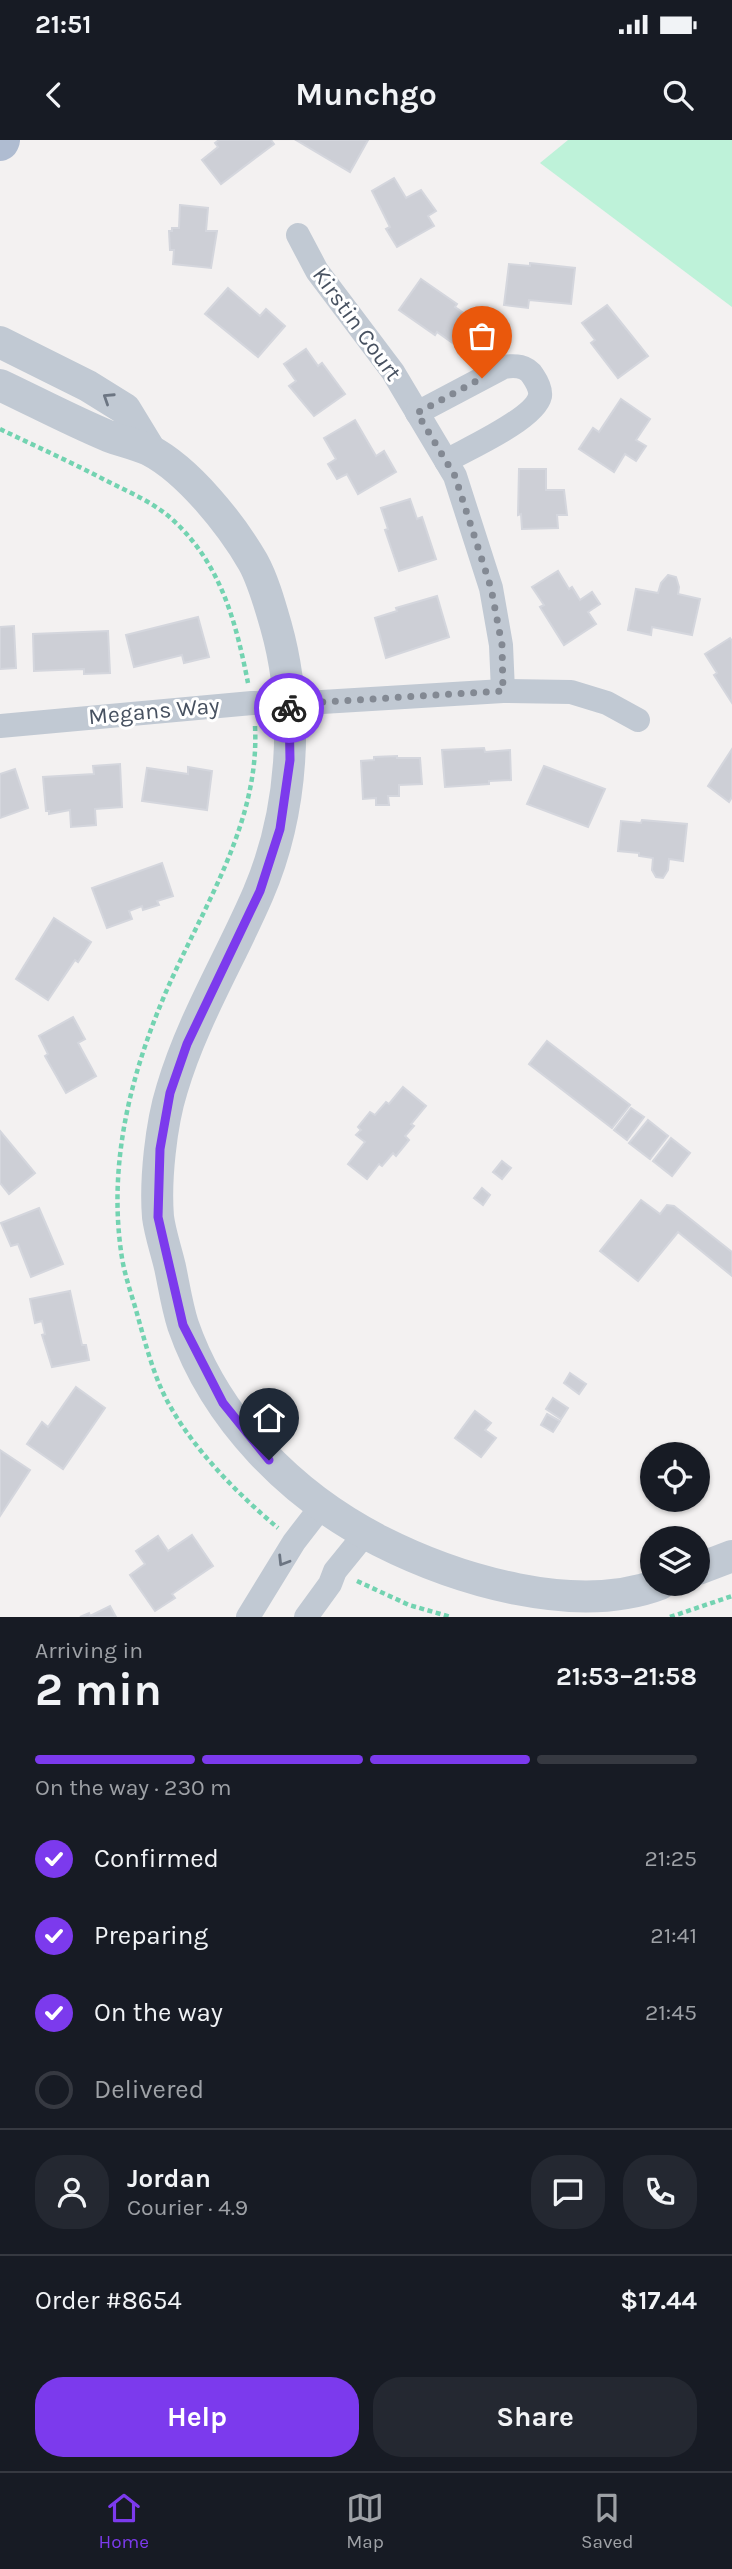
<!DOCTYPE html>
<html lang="en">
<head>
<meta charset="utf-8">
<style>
  :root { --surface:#171b24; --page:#242831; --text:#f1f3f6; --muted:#9ea1a6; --line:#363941; --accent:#7c3aed }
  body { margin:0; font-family:Karla,sans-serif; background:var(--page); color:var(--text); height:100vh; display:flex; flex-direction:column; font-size:26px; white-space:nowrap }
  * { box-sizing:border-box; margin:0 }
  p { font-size:23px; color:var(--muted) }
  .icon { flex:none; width:38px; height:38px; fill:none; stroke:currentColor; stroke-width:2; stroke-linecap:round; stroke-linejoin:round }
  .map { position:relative; height:1477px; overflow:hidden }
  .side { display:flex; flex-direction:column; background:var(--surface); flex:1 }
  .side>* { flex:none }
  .buttons { position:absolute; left:640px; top:1302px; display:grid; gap:14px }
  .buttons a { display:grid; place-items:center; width:70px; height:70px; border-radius:50%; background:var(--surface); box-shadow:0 2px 5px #0004; font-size:35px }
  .pin { position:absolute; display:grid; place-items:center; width:60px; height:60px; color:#fff; margin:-72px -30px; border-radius:50% 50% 50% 0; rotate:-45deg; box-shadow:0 0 7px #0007 }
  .pin .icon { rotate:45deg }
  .courier { position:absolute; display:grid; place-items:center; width:70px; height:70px; margin:-35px; border:5px solid #7c3aed; border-radius:50%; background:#fff; color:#222; box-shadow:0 2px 9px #0007 }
  .overview em { font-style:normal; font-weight:700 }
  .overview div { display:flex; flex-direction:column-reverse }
  .overview { display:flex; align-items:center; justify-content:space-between; height:119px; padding:0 35px }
  h1 { font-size:46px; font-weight:700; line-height:52px }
  .bar { display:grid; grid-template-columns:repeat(4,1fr); gap:10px 7px; align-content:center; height:84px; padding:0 35px }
  .bar i { height:9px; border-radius:5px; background:var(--line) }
  .bar .current { background:var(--accent) }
  .bar p { grid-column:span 4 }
  .line { display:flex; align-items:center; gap:18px; padding:0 35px; border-top:2px solid var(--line) }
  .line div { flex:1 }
  .round { display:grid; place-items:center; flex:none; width:74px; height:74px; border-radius:28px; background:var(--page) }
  ol { padding:0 35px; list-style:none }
  li { display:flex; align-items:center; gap:21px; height:77px }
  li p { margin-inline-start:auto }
  li .icon { padding:7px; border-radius:50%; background:var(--accent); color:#fff; stroke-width:4 }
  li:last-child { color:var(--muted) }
  li i { width:38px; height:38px; border:4px solid var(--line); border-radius:50% }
  .primary-button { display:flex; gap:14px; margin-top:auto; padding:14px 35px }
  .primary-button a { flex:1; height:80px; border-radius:28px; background:var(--accent); color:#fff; font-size:28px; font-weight:700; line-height:80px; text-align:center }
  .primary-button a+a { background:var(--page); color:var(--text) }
  .status { display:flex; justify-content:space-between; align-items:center; height:49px; padding:0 35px; background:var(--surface); direction:ltr }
  .status svg { height:19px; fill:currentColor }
  header { display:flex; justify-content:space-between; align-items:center; height:91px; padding:0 35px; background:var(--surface); font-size:32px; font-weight:700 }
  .tab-bar { display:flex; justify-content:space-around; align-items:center; height:98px; border-top:2px solid var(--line); background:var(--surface); font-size:19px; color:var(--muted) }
  .tab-bar a { display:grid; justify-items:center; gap:4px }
  .tab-bar .current { color:var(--accent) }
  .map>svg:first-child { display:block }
</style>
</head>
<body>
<div class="status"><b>21:51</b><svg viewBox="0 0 49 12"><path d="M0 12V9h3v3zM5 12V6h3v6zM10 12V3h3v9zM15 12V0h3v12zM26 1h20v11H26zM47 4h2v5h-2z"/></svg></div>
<header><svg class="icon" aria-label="back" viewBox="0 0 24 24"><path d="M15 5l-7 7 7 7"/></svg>Munchgo<svg class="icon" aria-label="search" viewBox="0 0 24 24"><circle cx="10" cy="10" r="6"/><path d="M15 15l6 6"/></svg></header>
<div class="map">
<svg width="732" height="1477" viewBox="0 0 732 1477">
  <rect width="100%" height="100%" fill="#f3f1f1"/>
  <!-- green -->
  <path fill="#bef2d9" d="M568,0H732V167L540,23Z"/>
  <!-- building -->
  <g fill="#cdcfd6" stroke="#d4d6dd" stroke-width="2">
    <path d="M219,0H271L274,4L221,44L202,20L218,7L215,3Z"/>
    <path d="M296,0H368L350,32Z"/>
    <path d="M394,38L406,58L421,50L436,71L428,76L434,86L397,107L386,89L390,87L372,51Z"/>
    <path d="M180,65L208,68L206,91H217L211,128L173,124L174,110H170L169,91H172V88H179Z"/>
    <path d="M530,123L575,128L571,164L529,160L528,168L504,165L509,124L530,126Z"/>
    <path d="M421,139L457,164L455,167L475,181L457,206L437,192L435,195L399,170Z"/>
    <path d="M228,148L260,176L266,169L285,186L258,217L205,174Z"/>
    <path d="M607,165L648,216L618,238L591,203L595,200L582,183Z"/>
    <path d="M306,209L318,226L322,223L345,254L314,276L289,246L296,241L284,224Z"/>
    <path d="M621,259L650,279L636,300L646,306L636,321L625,314L614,332L579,309L593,288L599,292Z"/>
    <path d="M355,280L376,316L384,311L396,332L358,354L347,334L337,339L328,324L336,319L324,298Z"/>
    <path d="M519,329H546V350H564L567,375H557L558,388L522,389L521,374L518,375Z"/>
    <path d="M410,359L417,379L422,377L436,419L399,431L385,390L388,389L381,368Z"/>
    <path d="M558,431L569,449L572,447L580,460L592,452L600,464L588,472L596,484L564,505L540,467L544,465L532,447Z"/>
    <path d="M668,435L676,437L679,447L678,454L700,459L692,495L652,487L651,495L628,490L636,449L658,453L661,443Z"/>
    <path d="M437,456L449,497L386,518L375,478L397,471L396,468Z"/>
    <path d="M198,477L209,517L184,523L182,515L134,527L126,495Z"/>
    <path d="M14,486L16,528L0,529V487Z"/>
    <path d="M108,491L110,533L84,534V529L34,531L33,494Z"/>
    <path d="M730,498L732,501V563L714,535L717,533L705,514Z"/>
    <path d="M484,608L485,612L510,610L511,640L489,641V644L445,647L442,610Z"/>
    <path d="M732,609V657L729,662L708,646Z"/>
    <path d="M397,616V618H420L422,644L399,645V656H388L389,665H376V658L363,659L361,621L374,620V617Z"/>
    <path d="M120,624L122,667L95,669L96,685L71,687L70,670L49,674V671H46L43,637L94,634L93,626Z"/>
    <path d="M544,626L605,649L588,687L527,664Z"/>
    <path d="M188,627L212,631L207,670L142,661L147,628L188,634Z"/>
    <path d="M15,629L28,668L0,678V634Z"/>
    <path d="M642,680L687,684L683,721L669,719L668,730L663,738L656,737L652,730L653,718L639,716V713L618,711L621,681L641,683Z"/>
    <path d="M162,723L173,756L157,761L159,765L143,770L142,766L129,771L132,779L107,788L92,748Z"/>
    <path d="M54,778L91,802L78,822L75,820L48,860L16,839Z"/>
    <path d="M73,877L85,899L78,903L96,936L66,953L45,916L48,914L39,896Z"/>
    <path d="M547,901L630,965L612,988L529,924Z"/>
    <path d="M403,947L426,966L411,984L414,986L405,996L409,1000L396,1016L393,1013L382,1026L379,1024L367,1039L348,1024L365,1002L356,995L361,990L358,987L370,972L375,975L386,962L389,964Z"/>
    <path d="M631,968L644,977L627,1000L614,990Z"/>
    <path d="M648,980L668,996L650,1019L629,1003Z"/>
    <path d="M0,991L35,1033L9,1054L0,1043Z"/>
    <path d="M671,998L690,1013L672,1036L653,1021Z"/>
    <path d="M502,1021L511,1028L502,1039L493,1032Z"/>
    <path d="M482,1048L490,1055L483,1065L474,1058Z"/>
    <path d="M641,1060L660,1074L667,1065L674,1066L732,1112V1136L678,1092L638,1141L600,1111Z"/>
    <path d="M39,1068L63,1124L31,1137L18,1104L11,1106L1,1083Z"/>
    <path d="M70,1151L82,1205H86L89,1220L52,1227L42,1195L45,1194L42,1181L35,1183L30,1159Z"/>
    <path d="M570,1233L586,1244L579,1254L564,1243Z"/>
    <path d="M76,1247L105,1268L63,1329L27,1304L42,1282L48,1287Z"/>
    <path d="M553,1258L568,1268L561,1279L546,1269Z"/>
    <path d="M475,1271L491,1283L485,1290L496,1298L481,1317L455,1298Z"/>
    <path d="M547,1274L560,1281L553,1292L541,1285Z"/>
    <path d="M0,1310L30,1330L0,1376Z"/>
    <path d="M192,1395L213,1426L172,1454L175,1458L155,1471L130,1435L145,1424L136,1411L158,1396L168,1411Z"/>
    <path d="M110,1466L116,1477H80L89,1473L90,1476Z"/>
  </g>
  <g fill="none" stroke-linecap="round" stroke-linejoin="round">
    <!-- path -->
    <g stroke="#73d3b1" stroke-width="4.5" stroke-dasharray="5 3.5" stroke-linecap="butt">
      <path d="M0,289C35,306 71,322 105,340C129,352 155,363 174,381C221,425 236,482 248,543"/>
      <path d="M255,586C260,680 206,762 169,845C131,931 107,1024 122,1118C125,1136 131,1153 136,1170C143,1195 150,1222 160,1246C183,1299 234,1351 278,1388"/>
      <path d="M357,1441L409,1465L451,1477"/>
      <path d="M670,1477L732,1456"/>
    </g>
    <!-- minor -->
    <g stroke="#c1c9d3" stroke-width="24">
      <path d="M298,95L317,131L393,232L455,336L491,448L501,505L503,551"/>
      <path d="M417,273L504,227C515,225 527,226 533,236C537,242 541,249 540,256C535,279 467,309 446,321"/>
      <path d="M0,586L252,563L289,564L503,551L571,552L607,563L638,580"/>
      <path d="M248,1477L294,1402L321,1367"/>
      <path d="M306,1477L330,1444L335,1431L365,1394"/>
    </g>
    <!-- tertiary -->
    <g stroke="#c1c9d3" stroke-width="32">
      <path d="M0,202L88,246L125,269L150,310"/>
      <path d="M0,245C36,262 72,281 108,296C121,301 136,304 149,310C188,330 231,384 253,422C263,440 270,465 276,486C300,571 293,673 258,754C230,819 192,881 172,949C161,984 155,1040 158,1077C160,1093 166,1110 170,1127C174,1146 177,1166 183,1185C216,1280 292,1356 380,1401C457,1440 576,1476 660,1444"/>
      <path d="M698,1429L732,1416"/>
    </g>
    <!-- primary -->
    <path stroke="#afbcd1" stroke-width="38" d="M0,2L1,0"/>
  </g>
  <!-- one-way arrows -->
  <defs><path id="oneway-chevron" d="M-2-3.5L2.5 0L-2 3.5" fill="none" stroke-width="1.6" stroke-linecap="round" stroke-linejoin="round" transform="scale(1.75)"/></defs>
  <g stroke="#6c7582">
    <use href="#oneway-chevron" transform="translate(108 258) rotate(-147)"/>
    <use href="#oneway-chevron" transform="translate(283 1421) rotate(122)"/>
  </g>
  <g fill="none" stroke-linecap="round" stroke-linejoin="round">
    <!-- done -->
    <path stroke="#838993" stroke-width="7" stroke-dasharray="0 12.6" d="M289,568V564L503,551L502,505L491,448L455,336L417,273L482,238"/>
    <!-- route -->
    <path stroke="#7c3aed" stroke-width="9" d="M269,1320L223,1263L183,1185L158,1077L160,1009L170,953L187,904L260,751L280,689L290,620L289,568"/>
  </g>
  <g text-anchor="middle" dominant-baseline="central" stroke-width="6" stroke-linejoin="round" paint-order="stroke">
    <!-- street labels -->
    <g font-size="23" fill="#475160" stroke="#fff">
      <text transform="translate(357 184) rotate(54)">Kirstin Court</text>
      <text transform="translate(154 571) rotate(-5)">Megans Way</text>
    </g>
  </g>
</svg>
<div class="buttons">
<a><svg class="icon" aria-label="locate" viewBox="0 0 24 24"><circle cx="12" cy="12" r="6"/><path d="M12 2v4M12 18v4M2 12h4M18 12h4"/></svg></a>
<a><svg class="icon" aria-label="layers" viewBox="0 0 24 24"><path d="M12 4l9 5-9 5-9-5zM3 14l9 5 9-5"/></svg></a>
</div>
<div class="pin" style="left:482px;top:238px;background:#ea580c"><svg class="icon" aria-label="bag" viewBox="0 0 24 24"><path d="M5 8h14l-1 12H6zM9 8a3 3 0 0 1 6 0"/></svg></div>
<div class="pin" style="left:269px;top:1320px;background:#1f2937"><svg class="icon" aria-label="home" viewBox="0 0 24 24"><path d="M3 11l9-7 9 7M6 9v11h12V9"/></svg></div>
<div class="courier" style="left:289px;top:568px"><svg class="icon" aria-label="bike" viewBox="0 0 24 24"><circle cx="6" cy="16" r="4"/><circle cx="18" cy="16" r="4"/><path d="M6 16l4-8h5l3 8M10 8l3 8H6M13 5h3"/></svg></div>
</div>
<section class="side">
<div class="overview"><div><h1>2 min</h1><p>Arriving in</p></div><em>21:53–21:58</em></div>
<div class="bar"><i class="current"></i><i class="current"></i><i class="current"></i><i></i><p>On the way · 230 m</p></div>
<ol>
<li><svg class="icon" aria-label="check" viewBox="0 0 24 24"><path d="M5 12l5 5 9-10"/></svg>Confirmed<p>21:25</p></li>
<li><svg class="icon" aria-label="check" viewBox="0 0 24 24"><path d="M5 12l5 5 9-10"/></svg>Preparing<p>21:41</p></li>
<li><svg class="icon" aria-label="check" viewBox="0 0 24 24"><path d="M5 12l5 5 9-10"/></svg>On the way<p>21:45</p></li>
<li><i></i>Delivered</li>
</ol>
<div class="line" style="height:126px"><a class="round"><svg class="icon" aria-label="person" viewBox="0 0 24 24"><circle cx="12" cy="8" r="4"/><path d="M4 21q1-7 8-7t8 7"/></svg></a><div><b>Jordan</b><p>Courier · 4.9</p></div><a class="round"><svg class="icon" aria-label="chat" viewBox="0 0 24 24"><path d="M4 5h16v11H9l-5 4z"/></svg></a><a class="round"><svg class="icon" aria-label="phone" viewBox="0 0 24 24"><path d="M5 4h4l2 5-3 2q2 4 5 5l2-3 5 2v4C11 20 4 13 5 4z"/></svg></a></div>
<div class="line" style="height:91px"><div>Order #8654</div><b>$17.44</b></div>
<div class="primary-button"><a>Help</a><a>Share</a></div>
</section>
<nav class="tab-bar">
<a class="current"><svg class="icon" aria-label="home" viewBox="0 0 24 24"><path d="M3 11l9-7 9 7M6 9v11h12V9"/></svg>Home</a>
<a><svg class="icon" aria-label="map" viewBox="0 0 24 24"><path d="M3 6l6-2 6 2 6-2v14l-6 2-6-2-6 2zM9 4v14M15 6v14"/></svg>Map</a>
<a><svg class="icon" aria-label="saved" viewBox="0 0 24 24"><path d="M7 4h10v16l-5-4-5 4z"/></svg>Saved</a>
</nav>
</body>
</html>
